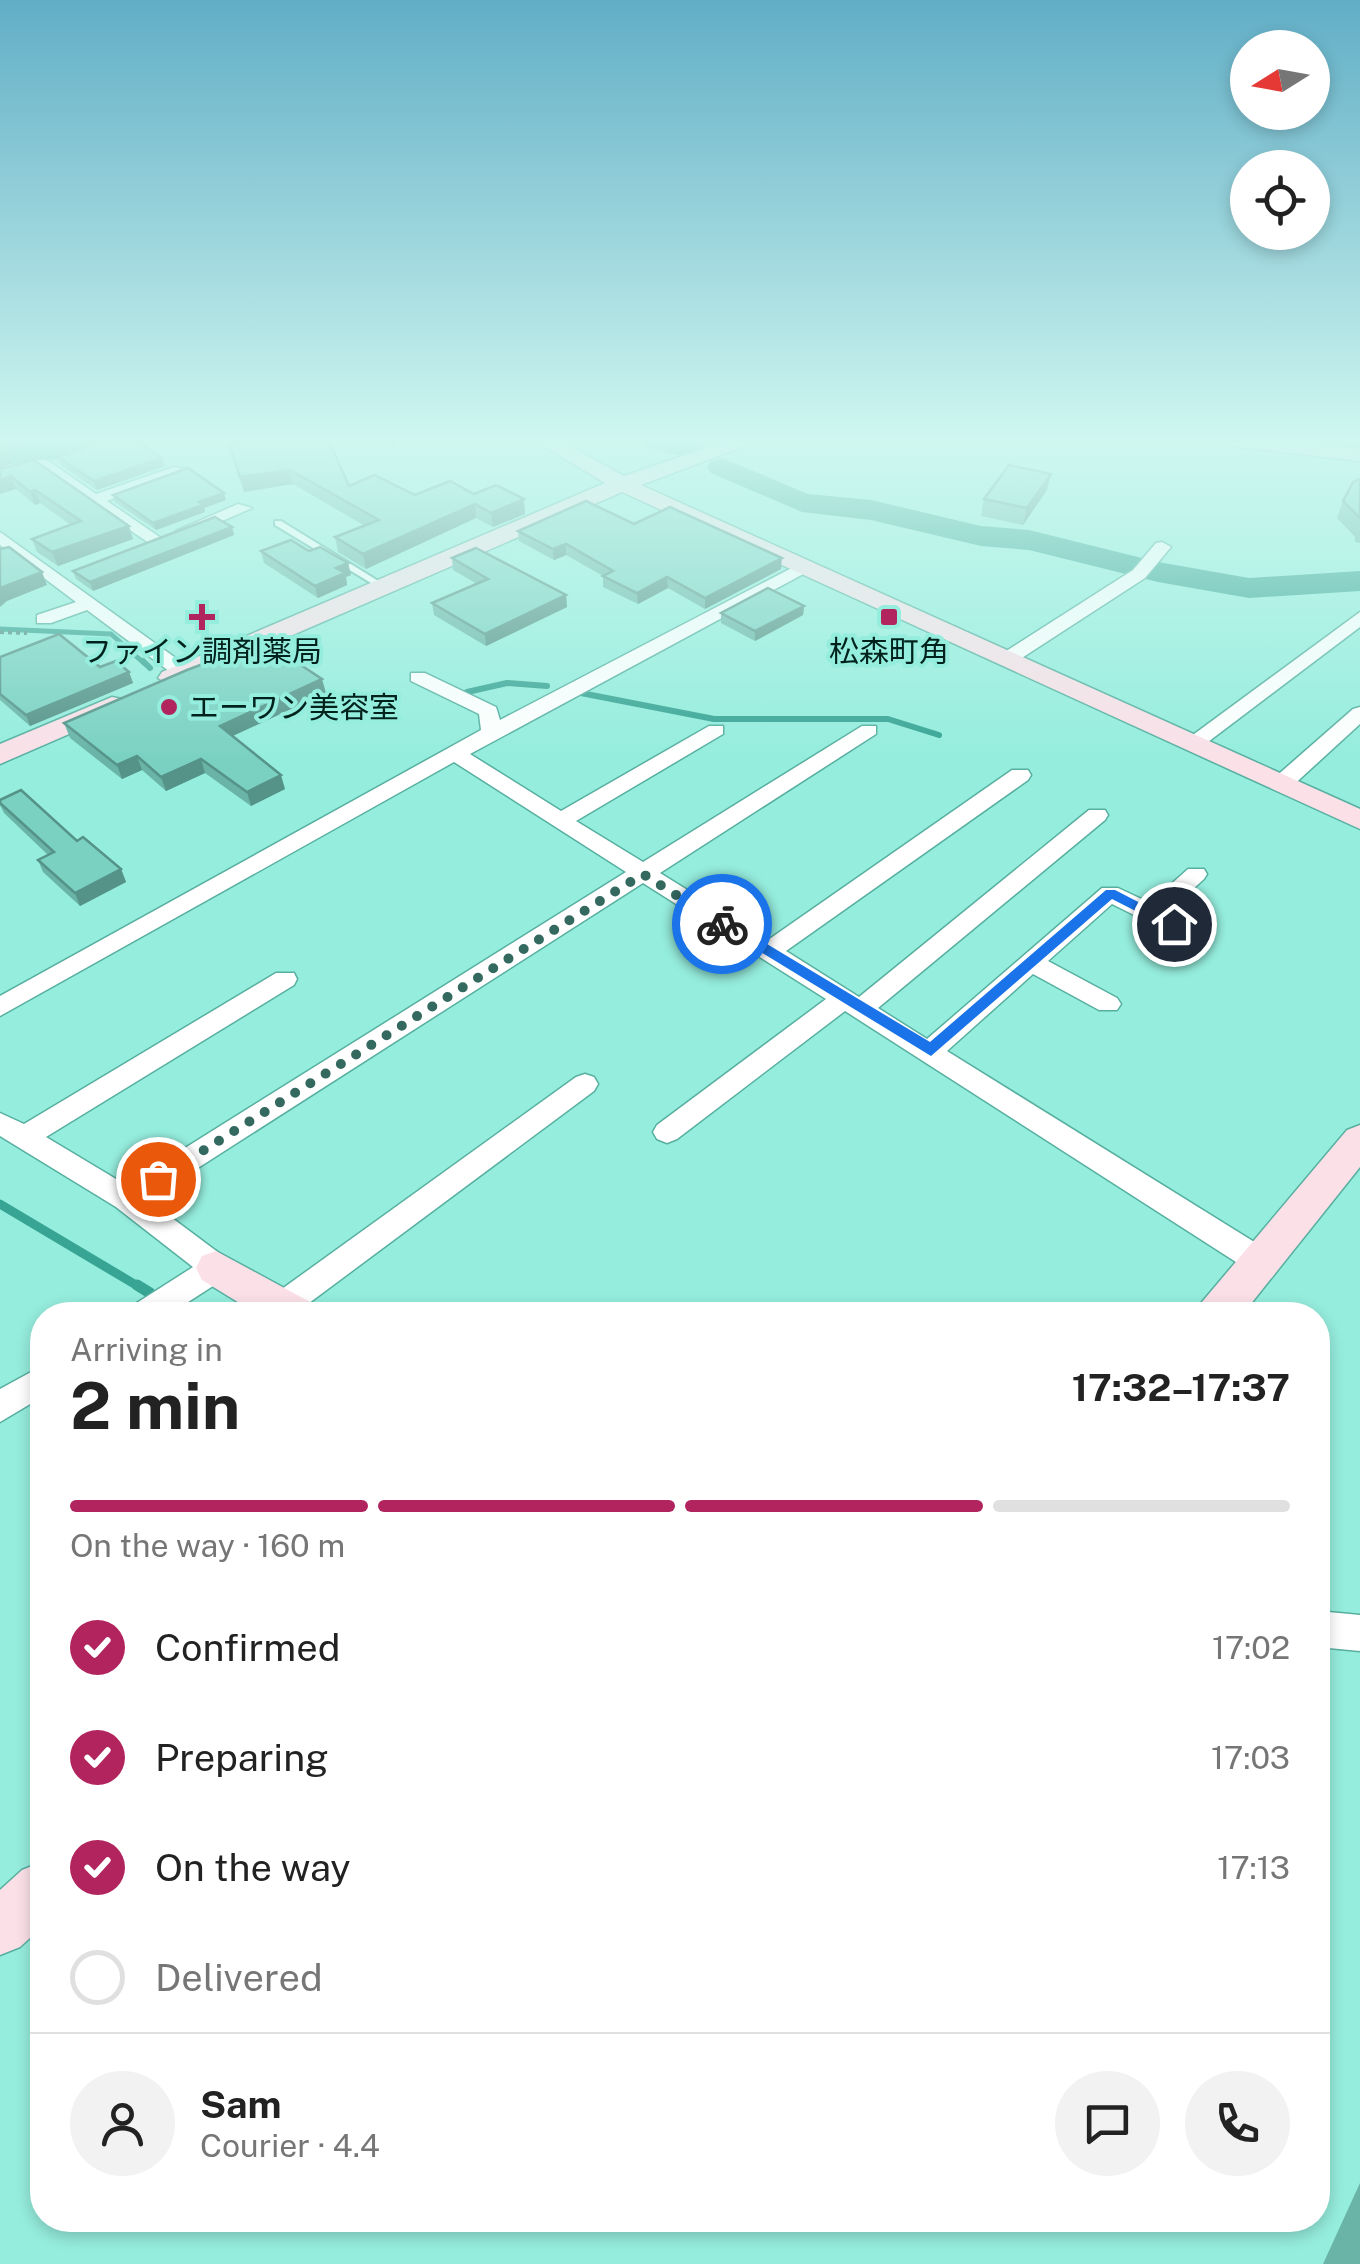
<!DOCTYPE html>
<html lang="en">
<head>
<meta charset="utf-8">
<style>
  :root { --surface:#fff; --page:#f2f2f2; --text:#222; --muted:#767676; --line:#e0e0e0; --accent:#b1245e }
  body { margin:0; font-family:"Public Sans","Noto Sans JP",sans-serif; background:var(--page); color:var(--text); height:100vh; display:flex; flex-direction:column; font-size:38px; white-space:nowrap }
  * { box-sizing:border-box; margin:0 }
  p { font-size:32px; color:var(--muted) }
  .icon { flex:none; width:55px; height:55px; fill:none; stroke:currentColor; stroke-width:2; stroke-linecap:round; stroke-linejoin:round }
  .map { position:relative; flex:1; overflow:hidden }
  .panel { position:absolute; left:30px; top:1302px; width:1300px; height:930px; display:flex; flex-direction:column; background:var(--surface); border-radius:40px; box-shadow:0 5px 15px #0003 }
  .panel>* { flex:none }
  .needle { width:65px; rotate:259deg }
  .tools { position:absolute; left:1230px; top:30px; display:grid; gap:20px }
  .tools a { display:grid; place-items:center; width:100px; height:100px; border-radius:50%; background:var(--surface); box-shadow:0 5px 15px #0003; font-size:50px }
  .pin { position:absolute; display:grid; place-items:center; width:85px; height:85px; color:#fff; margin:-42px; border:5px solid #fff; border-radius:50%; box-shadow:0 2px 10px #0007 }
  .courier { position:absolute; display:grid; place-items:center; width:100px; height:100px; margin:-50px; border:8px solid #1a73e8; border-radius:50%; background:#fff; color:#222; box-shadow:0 2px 12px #0007 }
  .head em { font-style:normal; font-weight:700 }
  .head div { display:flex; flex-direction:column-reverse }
  .head { display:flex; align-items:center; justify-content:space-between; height:170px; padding:0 40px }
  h1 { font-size:65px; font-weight:700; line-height:75px }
  .bar { display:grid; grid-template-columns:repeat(4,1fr); gap:15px 10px; align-content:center; height:120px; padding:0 40px }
  .bar i { height:12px; border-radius:8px; background:var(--line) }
  .bar .on { background:var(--accent) }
  .bar p { grid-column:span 4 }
  .line { display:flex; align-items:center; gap:25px; padding:0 40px; border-top:2px solid var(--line) }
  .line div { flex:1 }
  .round { display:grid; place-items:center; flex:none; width:105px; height:105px; border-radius:52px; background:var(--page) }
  ol { padding:0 40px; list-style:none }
  li { display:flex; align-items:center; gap:30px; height:110px }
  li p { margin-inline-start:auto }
  li .icon { padding:10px; border-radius:50%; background:var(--accent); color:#fff; stroke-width:4 }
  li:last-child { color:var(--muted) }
  li i { width:55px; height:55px; border:5px solid var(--line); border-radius:50% }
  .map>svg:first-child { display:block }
</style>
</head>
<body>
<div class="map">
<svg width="1360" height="2264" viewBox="0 0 1360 2264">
  <rect width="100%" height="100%" fill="#95eddd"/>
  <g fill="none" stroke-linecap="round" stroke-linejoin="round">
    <!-- stream-far3 -->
    <path stroke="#37a494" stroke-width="5" d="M0,629L111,634L145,664"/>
    <!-- stream-far2 -->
    <g stroke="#37a494" stroke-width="6">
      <path d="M143,661L150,668"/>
      <path d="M467,692L507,683L547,686"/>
      <path d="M581,693L714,719H888L939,735"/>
    </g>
    <!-- stream-far1 -->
    <path stroke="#37a494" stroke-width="9" d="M0,1204L141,1288"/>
    <!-- stream -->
    <path stroke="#37a494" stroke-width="11" d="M137,1285L150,1293"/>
    <!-- river -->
    <g fill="#37a494" fill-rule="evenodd">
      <path d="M49,441H114C99,459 25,463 0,464V446Z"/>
      <path d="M641,441H693L702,449L697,455L687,458L645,447Z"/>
      <path d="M722,458L808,494L871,500L981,526L1029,530L1158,562L1249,578L1360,571V591L1249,598L1158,582L1029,550L981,546L871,520L802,512L711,473L707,467L711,461Z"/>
    </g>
    <defs>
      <path id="lane" d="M275,521H281L388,587L381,589L275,525Z"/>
      <g id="street">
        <path d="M35,460H47L96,494L174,467L188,470L107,501L161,538V546L155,547L35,466Z"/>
        <path d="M238,504L252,508L190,535L176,531Z"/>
        <path d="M0,532L191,669V677H177L87,610L51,623H37V615L76,602L0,545Z"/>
        <path d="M1162,542L1171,547L1145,578L1014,663H1000V655L1133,570L1156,543Z"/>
        <path d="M803,562L812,567L809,571L470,754L561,811L709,726H723V734L576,821L643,862L862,726H876V734L660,873L768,940L1012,770H1028L1031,775L1028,780L786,951L859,997L1089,810H1105L1108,815L1105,820L878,1008L927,1039L1102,888H1118L1150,903L1188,869H1204L1207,874L1204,879L1168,912L1204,929L1207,935L1204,941H1186L1112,904L1048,961L1117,998L1121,1004L1117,1010H1099L1033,974L947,1051L1272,1253L1276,1262L1272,1271L1261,1274L1250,1271L845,1011L677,1139L667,1143L657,1139L653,1132L657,1125L826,999L643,883L148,1200L227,1259L231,1268L227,1277L168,1315H128L132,1306L193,1267L116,1207L0,1136V1113L24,1124L276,973H294L297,979L294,985L46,1137L126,1185L626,872L454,762L0,1016V996L481,730L479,714L411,681V673H425L496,707L500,720Z"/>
        <path d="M1360,612V627L1200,748H1186L1183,744L1186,740Z"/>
        <path d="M1360,707V724L1289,789H1273L1270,784L1273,779L1353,709Z"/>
        <path d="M585,1074L594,1077L598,1084L594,1091L293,1315H267L264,1308L268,1299L576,1077Z"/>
        <path d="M42,1366V1397L0,1422V1389Z"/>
        <path d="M1318,1611L1360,1615V1651L1318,1647Z"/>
      </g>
      <g id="secondary">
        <path d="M535,441H561L624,476L726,441H758L641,485L1360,809V829L622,492L180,684L171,686L158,678L162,672L605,483Z"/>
        <path d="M1227,441H1297L1360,449V461L1237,447Z"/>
        <path d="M112,697L122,699L126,705L122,711L0,764V744Z"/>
        <path d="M1360,1125V1167L1242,1315H1196L1202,1302L1347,1130Z"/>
        <path d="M216,1251L310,1302L316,1315H259L202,1280L196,1268L202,1256Z"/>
        <path d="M42,1862V1927L20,1947L0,1955V1890L22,1870Z"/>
      </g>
    </defs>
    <!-- lane casing -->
    <use href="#lane" stroke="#57afa0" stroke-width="4"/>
    <!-- street casing -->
    <use href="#street" stroke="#57afa0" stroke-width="3"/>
    <!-- secondary casing -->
    <use href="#secondary" stroke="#57afa0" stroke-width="3"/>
    <!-- path -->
    <path stroke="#4f8e83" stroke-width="4" stroke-dasharray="4 4" stroke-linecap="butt" d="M0,632L27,633"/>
    <!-- lane -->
    <use href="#lane" fill="#fff" fill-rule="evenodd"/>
    <!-- street -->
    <use href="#street" fill="#fff" fill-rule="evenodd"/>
    <!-- secondary -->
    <use href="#secondary" fill="#fbe0e8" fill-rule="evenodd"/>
  </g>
  <!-- wall -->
  <g fill="#69b4a7">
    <path d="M234,441H329L349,486L415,495L474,494L525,514L493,527L476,518L366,569L338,552L335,537L365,526L293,484L244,492L229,445L235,444Z"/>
    <path d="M383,441H394L395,451Z"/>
    <path d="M83,449L165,466L97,490L61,465L58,457Z"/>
    <path d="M0,469L133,539L58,566L37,552L32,539L71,525L40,503L35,505L16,489Z"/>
    <path d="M1360,479V543L1355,542V537L1337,518L1343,501Z"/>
    <path d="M1047,490L1023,525L981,516L984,499Z"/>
    <path d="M113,495L226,500L204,508L205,512L156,530L115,502Z"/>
    <path d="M634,524L781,569L705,609L668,588L638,604L603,587V576L566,555L554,560L519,541L518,531Z"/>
    <path d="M232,527L234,535L93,591L76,579L73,571Z"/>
    <path d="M261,551H309L348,563L351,575L346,577L347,585L318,598L264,563Z"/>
    <path d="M452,558L566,595L567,607L486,646L434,615L432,603L477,584L453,570Z"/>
    <path d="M804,606L803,615L755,641L721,623V613Z"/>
    <path d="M0,657L100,667L129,672L133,683L30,726L0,700Z"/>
    <path d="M224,662L326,693L232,736L285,789L251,806L205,773L166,791L142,770L122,779L70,738L64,723Z"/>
    <path d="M0,800L77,841L121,869L126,882L80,906L43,872L38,860L48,855L4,813L0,805Z"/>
    <path d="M1360,2183V2264H1323Z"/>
  </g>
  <!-- shaded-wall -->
  <g fill="#559288">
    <path d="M8,450L13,463L0,468V453Z"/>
    <path d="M162,458L165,466L97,490L94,481Z"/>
    <path d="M290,470L293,484L244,492L240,477Z"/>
    <path d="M1051,474L1047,490L1023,525L1027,508Z"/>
    <path d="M11,476L16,489L0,494V480Z"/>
    <path d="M35,490L40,503L35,505L30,492Z"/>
    <path d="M224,493L226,500L204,508L205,512L156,530L153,523Z"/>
    <path d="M524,499L525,514L493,527L491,513Z"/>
    <path d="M475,504L476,518L366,569L363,554Z"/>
    <path d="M129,526L133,539L58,566L52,552Z"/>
    <path d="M232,527L234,535L93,591L90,582Z"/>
    <path d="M566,544V555L554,560L553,549Z"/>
    <path d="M782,558L781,569L705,609V598Z"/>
    <path d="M348,563L351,575L346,577L347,585L318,598L315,586L336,568Z"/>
    <path d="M42,572L47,585L7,601L0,607V588Z"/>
    <path d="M667,577L668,588L638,604L637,593Z"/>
    <path d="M566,595L567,607L486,646L485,634Z"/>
    <path d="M804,606L803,615L755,641V631Z"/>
    <path d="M129,672L133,683L30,726L26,715Z"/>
    <path d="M322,679L326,693L224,740L220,726Z"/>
    <path d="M137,756L142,770L122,779L117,765Z"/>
    <path d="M201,759L205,773L166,791L161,777Z"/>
    <path d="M281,775L285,789L251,806L247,792Z"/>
    <path d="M121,869L126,882L80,906L75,893Z"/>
  </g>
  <!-- building -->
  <g fill="#7ad1c2" stroke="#559288" stroke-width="2.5">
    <path d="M95,441H137L162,458L94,481L58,457L83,449L86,444Z"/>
    <path d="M235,441H329L349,486L374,475L415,495L450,481L474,494L496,485L524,499L491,513L475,504L363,554L335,537L379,520L290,470L240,477L229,445L236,444Z"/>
    <path d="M0,446H2L8,450L0,453Z"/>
    <path d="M34,460L129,526L52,552L32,539L81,521L35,490L30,492L11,476L0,480V469Z"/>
    <path d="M1009,465L1051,474L1027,508L984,499Z"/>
    <path d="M188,468L224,493L199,502L203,505L153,523L113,495Z"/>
    <path d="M1360,479V518L1343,501L1353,482Z"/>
    <path d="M586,501L634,524L670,507L782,558L705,598L667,577L637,593L603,576L613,571L566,544L553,549L518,531Z"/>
    <path d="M215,517L232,527L90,582L73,571Z"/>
    <path d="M291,540L309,551L320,547L348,563L336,568L345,573L315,586L261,551Z"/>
    <path d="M9,547L42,572L0,588V549Z"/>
    <path d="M476,548L566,595L485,634L432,603L488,579L452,558Z"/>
    <path d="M768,588L804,606L755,631L721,613Z"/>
    <path d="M59,634L100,667L116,661L129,672L26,715L0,694V657Z"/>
    <path d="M266,642L322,679L220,726L281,775L247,792L201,759L161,777L137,756L117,765L64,723L187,670L219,658L224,662Z"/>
    <path d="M21,790L77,841L83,837L121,869L75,893L38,860L54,852L0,803V800Z"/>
  </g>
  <!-- sky -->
  <linearGradient id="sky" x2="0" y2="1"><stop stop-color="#61aec6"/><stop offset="0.58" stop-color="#cff7f0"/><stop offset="1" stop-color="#cff7f0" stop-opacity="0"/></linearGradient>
  <rect width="1360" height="758" fill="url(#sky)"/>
  <!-- route -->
  <path fill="#1a73e8" d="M1106,890H1115L1181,924L1169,928L1112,899L931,1056L715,924L727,920L930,1042Z"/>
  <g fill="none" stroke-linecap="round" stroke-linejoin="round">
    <!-- done -->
    <path stroke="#346960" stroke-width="10" stroke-dasharray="0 18" d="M158,1179L643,874L722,924"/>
  </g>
  <!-- markers -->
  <g fill="#b1245e" stroke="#95eddd" stroke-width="4">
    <path d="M197 602h10v10h10v10h-10v10h-10v-10h-10v-10h10z"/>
    <rect x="879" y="607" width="20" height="20" rx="5"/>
    <circle cx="169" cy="707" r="10"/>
  </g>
  <g text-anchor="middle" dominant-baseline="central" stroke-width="8" stroke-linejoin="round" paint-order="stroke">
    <!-- far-poi labels -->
    <g font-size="30" fill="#00221d" stroke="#95eddd">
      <text x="202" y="651">ファイン調剤薬局</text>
      <text x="889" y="651">松森町角</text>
      <text x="189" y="707" text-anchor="start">エーワン美容室</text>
    </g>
  </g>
</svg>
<div class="tools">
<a><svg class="needle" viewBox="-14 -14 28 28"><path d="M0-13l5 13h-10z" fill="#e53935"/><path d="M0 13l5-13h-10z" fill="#767676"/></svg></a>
<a><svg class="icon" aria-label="locate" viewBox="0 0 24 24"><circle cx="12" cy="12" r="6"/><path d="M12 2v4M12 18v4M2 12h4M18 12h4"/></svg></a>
</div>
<div class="pin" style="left:158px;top:1179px;background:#ea580c"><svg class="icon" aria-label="bag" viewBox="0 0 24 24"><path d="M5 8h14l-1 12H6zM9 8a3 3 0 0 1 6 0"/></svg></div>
<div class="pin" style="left:1174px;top:924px;background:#1f2937"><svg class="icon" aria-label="home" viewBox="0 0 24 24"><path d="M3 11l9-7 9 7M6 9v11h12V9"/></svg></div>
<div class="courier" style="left:722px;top:924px"><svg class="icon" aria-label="bike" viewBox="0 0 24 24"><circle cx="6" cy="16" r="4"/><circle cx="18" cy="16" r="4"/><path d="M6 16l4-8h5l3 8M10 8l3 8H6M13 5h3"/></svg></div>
<section class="panel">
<div class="head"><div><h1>2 min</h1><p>Arriving in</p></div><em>17:32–17:37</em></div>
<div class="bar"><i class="on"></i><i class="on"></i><i class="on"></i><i></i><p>On the way · 160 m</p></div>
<ol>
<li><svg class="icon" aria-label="check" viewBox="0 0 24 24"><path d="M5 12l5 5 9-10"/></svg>Confirmed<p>17:02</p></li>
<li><svg class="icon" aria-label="check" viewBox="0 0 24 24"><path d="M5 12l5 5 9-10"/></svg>Preparing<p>17:03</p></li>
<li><svg class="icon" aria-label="check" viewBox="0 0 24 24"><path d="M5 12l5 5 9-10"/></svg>On the way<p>17:13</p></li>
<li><i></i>Delivered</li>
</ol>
<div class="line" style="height:180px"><a class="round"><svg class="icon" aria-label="person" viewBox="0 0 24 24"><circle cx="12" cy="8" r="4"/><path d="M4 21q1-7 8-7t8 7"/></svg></a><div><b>Sam</b><p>Courier · 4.4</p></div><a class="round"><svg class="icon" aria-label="chat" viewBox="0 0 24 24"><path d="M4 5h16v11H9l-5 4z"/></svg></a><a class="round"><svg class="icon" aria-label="phone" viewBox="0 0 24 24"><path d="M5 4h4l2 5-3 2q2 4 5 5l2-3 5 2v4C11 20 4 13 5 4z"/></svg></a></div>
</section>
</div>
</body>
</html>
